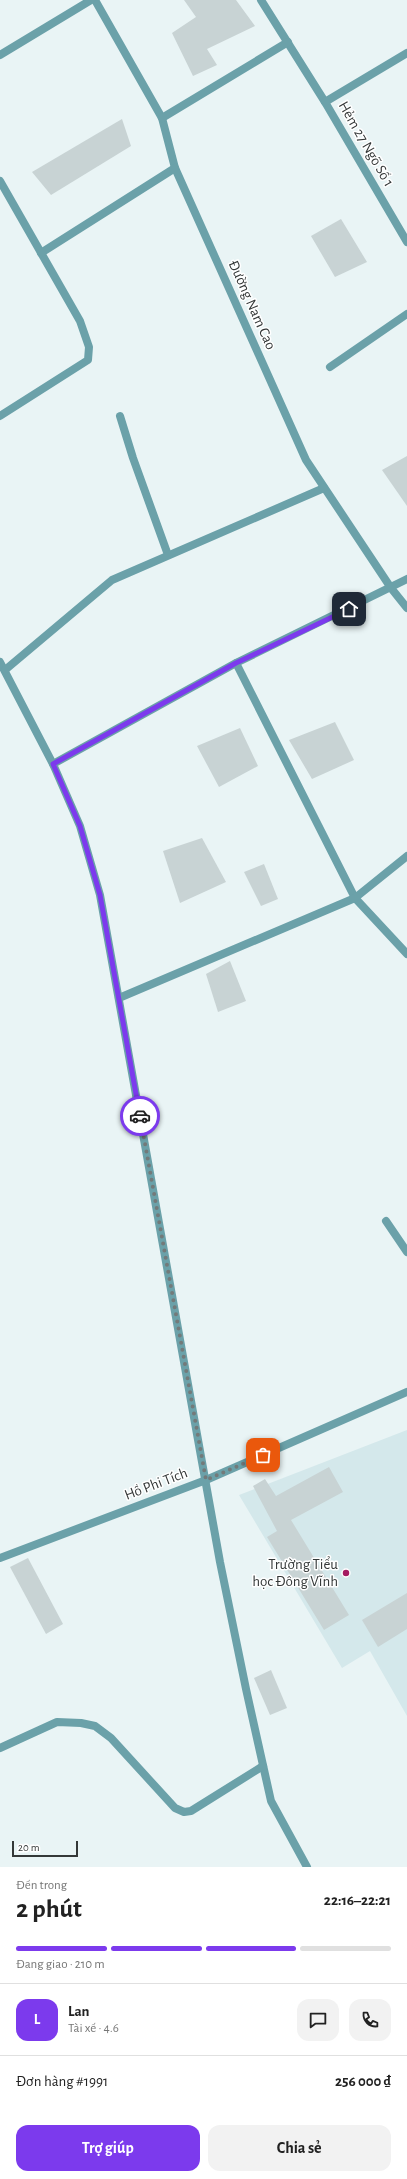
<!DOCTYPE html>
<html lang="vi">
<head>
<meta charset="utf-8">
<style>
  :root { --surface:#fff; --page:#f2f2f2; --text:#222; --muted:#767676; --line:#e0e0e0; --accent:#7c3aed }
  body { margin:0; font-family:"Alegreya Sans",sans-serif; background:var(--page); color:var(--text); height:100vh; display:flex; flex-direction:column; font-size:15px; white-space:nowrap }
  * { box-sizing:border-box; margin:0 }
  p { font-size:13px; color:var(--muted) }
  .icon { flex:none; width:22px; height:22px; fill:none; stroke:currentColor; stroke-width:2; stroke-linecap:round; stroke-linejoin:round }
  .map { position:relative; height:1867px; overflow:hidden }
  .panel { display:flex; flex-direction:column; background:var(--surface); flex:1 }
  .panel>* { flex:none }
  .scale { position:absolute; left:12px; bottom:10px; width:66px; box-sizing:border-box; padding-left:4px; border:2px solid #343838; border-top:0; font-size:11px; line-height:14px; white-space:nowrap; color:#343838; -webkit-text-stroke:3px #fff; paint-order:stroke }
  .pin { position:absolute; display:grid; place-items:center; width:34px; height:34px; color:#fff; margin:-17px; border-radius:8px; box-shadow:0 2px 6px #0006 }
  .courier { position:absolute; display:grid; place-items:center; width:40px; height:40px; margin:-20px; border:3px solid #7c3aed; border-radius:50%; background:#fff; color:#222; box-shadow:0 1px 5px #0007 }
  .summary em { font-style:normal; font-weight:700 }
  .summary div { display:flex; flex-direction:column-reverse }
  .summary { display:flex; align-items:center; justify-content:space-between; height:68px; padding:0 16px }
  h1 { font-size:26px; font-weight:700; line-height:30px }
  .bar { display:grid; grid-template-columns:repeat(4,1fr); gap:6px 4px; align-content:center; height:48px; padding:0 16px }
  .bar i { height:5px; border-radius:3px; background:var(--line) }
  .bar .current { background:var(--accent) }
  .bar p { grid-column:span 4 }
  .line { display:flex; align-items:center; gap:10px; padding:0 16px; border-top:1px solid var(--line) }
  .line div { flex:1 }
  .round { display:grid; place-items:center; flex:none; width:42px; height:42px; border-radius:12px; background:var(--page) }
  .action { display:flex; gap:8px; margin-top:auto; padding:8px 16px }
  .action a { flex:1; height:46px; border-radius:12px; background:var(--accent); color:#fff; font-size:16px; font-weight:700; line-height:46px; text-align:center }
  .action a+a { background:var(--page); color:var(--text) }
  .map>svg:first-child { display:block }
</style>
</head>
<body>
<div class="map">
<svg width="407" height="1867" viewBox="0 0 407 1867">
  <rect width="100%" height="100%" fill="#e9f4f5"/>
  <!-- built -->
  <path fill="#d4e8eb" d="M407,1430V1716L370,1651L342,1668L239,1495Z"/>
  <!-- building -->
  <g fill="#c8d3d4">
    <path d="M184,0H236L255,26L207,49L217,65L193,76L172,33L196,17Z"/>
    <path d="M122,119L131,146L51,195L32,172Z"/>
    <path d="M341,219L367,262L335,277L311,236Z"/>
    <path d="M407,456V506L382,470Z"/>
    <path d="M335,722L354,760L312,779L289,740Z"/>
    <path d="M240,728L258,766L219,787L197,746Z"/>
    <path d="M202,838L226,882L180,903L163,851Z"/>
    <path d="M264,864L278,899L261,906L244,872Z"/>
    <path d="M230,961L246,1001L218,1012L206,974Z"/>
    <path d="M329,1467L343,1492L291,1520L349,1615L324,1630L267,1537L277,1531L253,1486L265,1479L276,1496Z"/>
    <path d="M28,1558L63,1624L46,1634L10,1567Z"/>
    <path d="M407,1593V1629L378,1647L362,1620Z"/>
    <path d="M271,1670L287,1708L270,1715L254,1678Z"/>
  </g>
  <g fill="none" stroke-linecap="round" stroke-linejoin="round">
    <!-- minor -->
    <g stroke="#6ba1a9" stroke-width="8">
      <path d="M95,0L162,118L175,168L306,460L391,588L407,608"/>
      <path d="M261,0L325,102L407,242"/>
      <path d="M0,55L91,0"/>
      <path d="M325,102L407,53"/>
      <path d="M162,118L288,42"/>
      <path d="M0,181L80,321L89,347L88,360L0,416"/>
      <path d="M41,253L175,168"/>
      <path d="M330,367L407,314"/>
      <path d="M120,416L133,458L168,555"/>
      <path d="M0,662L53,764L80,826L100,895L220,1562L246,1689L271,1801L307,1867"/>
      <path d="M236,663L355,898L407,954"/>
      <path d="M5,670L112,580L324,488"/>
      <path d="M53,764L236,663L407,579"/>
      <path d="M119,998L355,898L407,856"/>
      <path d="M386,1221L407,1252"/>
      <path d="M0,1558L206,1480L407,1392"/>
      <path d="M0,1748L57,1722L81,1723L95,1726L111,1738L175,1808L184,1812L191,1811L263,1766"/>
    </g>
  </g>
  <g fill="none" stroke-linecap="round" stroke-linejoin="round">
    <!-- done -->
    <path stroke="#737a7a" stroke-width="4" stroke-dasharray="0 7.2" d="M140,1116L206,1480L263,1455"/>
    <!-- route -->
    <path stroke="#7c3aed" stroke-width="5" d="M140,1116L100,895L80,826L53,764L236,663L349,609"/>
  </g>
  <!-- markers -->
  <circle fill="#a51a61" stroke="#fff" stroke-width="1.5" cx="346" cy="1573" r="4"/>
  <g text-anchor="middle" dominant-baseline="central" stroke-width="3" stroke-linejoin="round" paint-order="stroke">
    <!-- street labels -->
    <g font-size="15" fill="#343838" stroke="#fff">
      <text transform="translate(366 144) rotate(60)">Hẻm 27 Ngõ Số 1</text>
      <text transform="translate(252 305) rotate(66)">Đường Nam Cao</text>
      <text transform="translate(156 1484) rotate(-21)">Hồ Phi Tích</text>
    </g>
    <!-- poi labels -->
    <g font-size="15" fill="#343838" stroke="#fff" text-anchor="end">
      <text x="338" y="1564">Trường Tiểu<tspan x="338" dy="17">học Đông Vĩnh</tspan></text>
    </g>
  </g>
</svg>
<div class="scale">20 m</div>
<div class="pin" style="left:263px;top:1455px;background:#ea580c"><svg class="icon" aria-label="bag" viewBox="0 0 24 24"><path d="M5 8h14l-1 12H6zM9 8a3 3 0 0 1 6 0"/></svg></div>
<div class="pin" style="left:349px;top:609px;background:#1f2937"><svg class="icon" aria-label="home" viewBox="0 0 24 24"><path d="M3 11l9-7 9 7M6 9v11h12V9"/></svg></div>
<div class="courier" style="left:140px;top:1116px"><svg class="icon" aria-label="car" viewBox="0 0 24 24"><path d="M5 17H2v-5l4-1 3-4h7l3 4 3 1v5h-3M9 17h6M6 11h13"/><circle cx="7" cy="17" r="2"/><circle cx="17" cy="17" r="2"/></svg></div>
</div>
<section class="panel">
<div class="summary"><div><h1>2 phút</h1><p>Đến trong</p></div><em>22:16–22:21</em></div>
<div class="bar"><i class="current"></i><i class="current"></i><i class="current"></i><i></i><p>Đang giao · 210 m</p></div>
<div class="line" style="height:72px"><b class="round" style="background:var(--accent);color:#fff">L</b><div><b>Lan</b><p>Tài xế · 4.6</p></div><a class="round"><svg class="icon" aria-label="chat" viewBox="0 0 24 24"><path d="M4 5h16v11H9l-5 4z"/></svg></a><a class="round"><svg class="icon" aria-label="phone" viewBox="0 0 24 24"><path d="M5 4h4l2 5-3 2q2 4 5 5l2-3 5 2v4C11 20 4 13 5 4z"/></svg></a></div>
<div class="line" style="height:52px"><div>Đơn hàng #1991</div><b>256 000 ₫</b></div>
<div class="action"><a>Trợ giúp</a><a>Chia sẻ</a></div>
</section>
</body>
</html>
